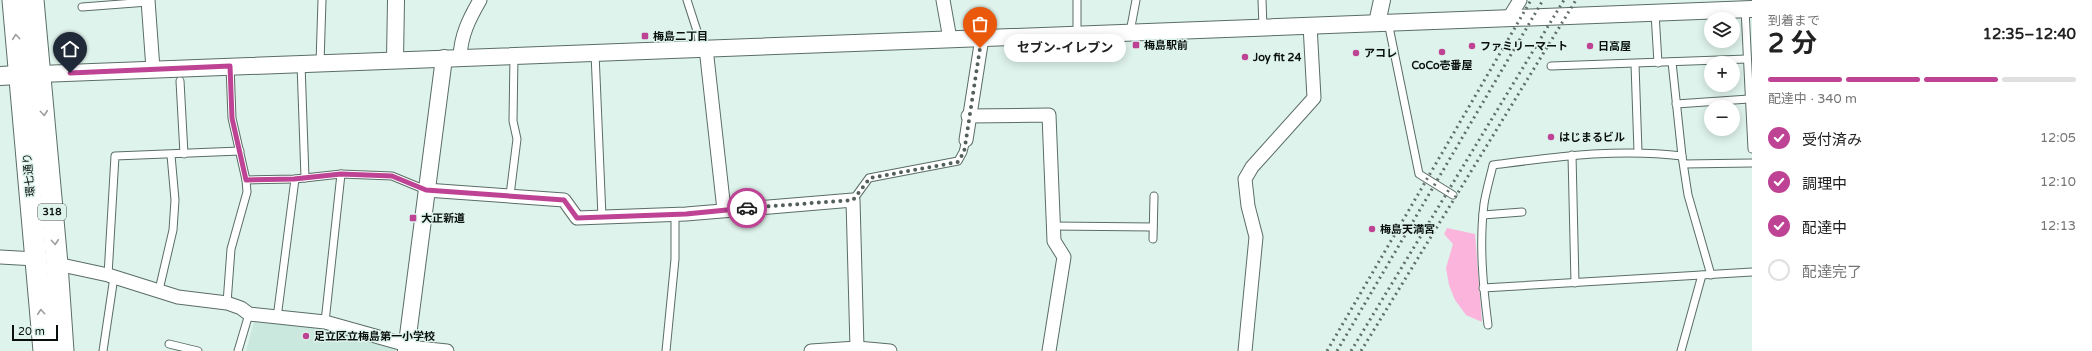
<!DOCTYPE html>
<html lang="ja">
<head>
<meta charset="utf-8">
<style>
  :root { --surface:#fff; --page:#f6f6f6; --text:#222; --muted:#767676; --line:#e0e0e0; --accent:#be4394 }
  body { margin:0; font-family:"Varela Round","Noto Sans JP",sans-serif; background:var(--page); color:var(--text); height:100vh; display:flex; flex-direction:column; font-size:15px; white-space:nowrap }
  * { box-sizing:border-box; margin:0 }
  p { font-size:13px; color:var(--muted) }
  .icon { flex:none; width:22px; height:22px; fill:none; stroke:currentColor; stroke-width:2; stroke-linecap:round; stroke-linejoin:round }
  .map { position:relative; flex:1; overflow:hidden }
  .details { display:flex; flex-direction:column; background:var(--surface); width:340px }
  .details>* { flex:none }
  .controls { position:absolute; left:1704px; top:12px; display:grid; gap:8px }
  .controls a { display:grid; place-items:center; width:36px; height:36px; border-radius:50%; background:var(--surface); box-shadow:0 2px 10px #0003; font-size:20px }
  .scale { position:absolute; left:12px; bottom:10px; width:46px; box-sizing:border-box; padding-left:4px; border:2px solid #080f0c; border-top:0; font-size:11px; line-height:14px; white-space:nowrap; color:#080f0c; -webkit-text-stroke:3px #def3eb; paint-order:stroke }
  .pin { position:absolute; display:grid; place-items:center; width:34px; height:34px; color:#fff; margin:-41px -17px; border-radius:50% 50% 50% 0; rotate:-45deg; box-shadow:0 0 4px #0007 }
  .pin .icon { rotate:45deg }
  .courier { position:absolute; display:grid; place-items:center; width:40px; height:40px; margin:-20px; border:3px solid #be4394; border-radius:50%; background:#fff; color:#222; box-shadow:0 1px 5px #0007 }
  .bubble { position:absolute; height:28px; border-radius:14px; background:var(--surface); box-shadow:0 2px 10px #0003; font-size:13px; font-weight:700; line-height:28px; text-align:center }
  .headline em { font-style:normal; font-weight:700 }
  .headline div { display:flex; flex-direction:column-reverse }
  .headline { display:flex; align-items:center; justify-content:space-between; height:68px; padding:0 16px }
  h1 { font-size:26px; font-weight:700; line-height:30px }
  .bar { display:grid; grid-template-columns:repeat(4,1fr); gap:6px 4px; align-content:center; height:48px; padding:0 16px }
  .bar i { height:5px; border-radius:3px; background:var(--line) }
  .bar .active { background:var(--accent) }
  .bar p { grid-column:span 4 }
  ol { padding:0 16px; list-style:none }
  li { display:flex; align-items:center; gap:12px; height:44px }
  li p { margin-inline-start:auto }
  li .icon { padding:4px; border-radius:50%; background:var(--accent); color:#fff; stroke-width:4 }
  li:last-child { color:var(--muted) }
  li i { width:22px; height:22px; border:2px solid var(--line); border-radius:50% }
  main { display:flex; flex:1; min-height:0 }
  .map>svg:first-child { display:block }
</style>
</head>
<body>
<main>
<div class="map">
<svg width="1752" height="351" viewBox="0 0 1752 351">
  <rect width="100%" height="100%" fill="#def3eb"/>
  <!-- built -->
  <path fill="#cae8dd" d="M260,319L331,327L392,344L396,351H246L254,322Z"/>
  <!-- green -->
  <path fill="#fbb5dd" d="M1447,228L1475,234L1482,322L1466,315L1455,300L1449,285L1446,268L1453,244L1444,234Z"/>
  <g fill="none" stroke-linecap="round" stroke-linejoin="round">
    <defs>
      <g id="service">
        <path d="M687,0L698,34L700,48"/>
        <path d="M1077,0V34"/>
        <path d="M1262,0L1263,27"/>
        <path d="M82,7L148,2"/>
        <path d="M1745,9L1752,149"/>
        <path d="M1655,13L1658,63"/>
        <path d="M1388,22L1419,174L1453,195"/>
        <path d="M1130,32L1136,0"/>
        <path d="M595,53L602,217"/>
        <path d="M1672,62L1682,156L1688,195L1711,275"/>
        <path d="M320,63L322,0"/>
        <path d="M301,64L305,178"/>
        <path d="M1635,64L1638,152"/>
        <path d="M1551,66L1747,59"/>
        <path d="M180,81L184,154"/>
        <path d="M1676,104L1749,99"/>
        <path d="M1572,155L1575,283"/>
        <path d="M1684,164L1752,163"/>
        <path d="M246,180L295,179L341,174L392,176L426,190"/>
        <path d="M510,195L517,139L513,121L514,55"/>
        <path d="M853,200L869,178L958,161L963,152L966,140"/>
        <path d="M1483,215L1522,212"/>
        <path d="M1053,226L1153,227"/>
        <path d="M1153,239L1154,196"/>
        <path d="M108,275L115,156L240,151"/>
        <path d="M1483,288L1752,272"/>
        <path d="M159,290L173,230L175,200L171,155"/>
        <path d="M227,303L231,249L247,192L246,180L232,118L230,66"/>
        <path d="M277,318L295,179"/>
        <path d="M325,322L341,174"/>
        <path d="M1488,325C1483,286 1479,244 1484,204C1486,191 1490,178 1493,165C1556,157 1618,148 1682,156"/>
        <path d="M169,344L198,351"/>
        <path d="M103,351L114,277"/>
        <path d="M238,351L249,314"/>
        <path d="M666,351L675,259V214"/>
        <path d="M1681,351L1702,275"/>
      </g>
      <g id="minor">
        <path d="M148,0L153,69"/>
        <path d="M943,0L950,39"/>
        <path d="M1509,18L1520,0"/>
        <path d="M706,48L724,210"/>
        <path d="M460,57C461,35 469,19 480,0"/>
        <path d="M968,116L1049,115L1054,241L1064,257L1049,351"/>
        <path d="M966,140L982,38"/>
        <path d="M426,190L564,200L577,218L686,214L853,200L857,348"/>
        <path d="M0,257L36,259"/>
        <path d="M57,264L108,275L178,297L227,303L241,308L249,314L325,322L418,348L447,351"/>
        <path d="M811,351L857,348L890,351"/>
        <path d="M1245,351L1256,237L1248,206L1245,179L1252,167L1314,98L1310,25"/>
      </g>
      <g id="tertiary">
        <path d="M1377,23L1382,0"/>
        <path d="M395,60L396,0"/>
        <path d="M40,74L1752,9"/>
        <path d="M406,351L444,58"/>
      </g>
      <path id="secondary" d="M0,76L33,74"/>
      <g id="primary">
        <path d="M13,0L44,351"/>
        <path d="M33,0L57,264L63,351"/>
      </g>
    </defs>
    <!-- service casing -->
    <use href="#service" stroke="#5a6d66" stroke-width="9"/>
    <!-- minor casing -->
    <use href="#minor" stroke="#5a6d66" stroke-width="15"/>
    <!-- tertiary casing -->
    <use href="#tertiary" stroke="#5a6d66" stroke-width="18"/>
    <!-- secondary casing -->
    <use href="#secondary" stroke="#5a6d66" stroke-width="20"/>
    <!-- primary casing -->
    <use href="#primary" stroke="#5a6d66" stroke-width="23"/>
    <!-- service -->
    <use href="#service" stroke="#fff" stroke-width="7"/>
    <!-- minor -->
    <use href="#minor" stroke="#fff" stroke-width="13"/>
    <!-- tertiary -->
    <use href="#tertiary" stroke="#fff" stroke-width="16"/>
    <!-- secondary -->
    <use href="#secondary" stroke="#fff" stroke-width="18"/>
    <!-- primary -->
    <use href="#primary" stroke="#fff" stroke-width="21"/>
    <!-- rail -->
    <g stroke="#626f69" stroke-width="3" stroke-dasharray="2 4" stroke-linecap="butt">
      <path d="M1327,351L1531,0"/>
      <path d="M1337,351L1543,0"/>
      <path d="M1351,351L1564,0"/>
      <path d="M1361,351L1576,0"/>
    </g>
  </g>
  <!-- one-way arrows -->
  <defs><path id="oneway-chevron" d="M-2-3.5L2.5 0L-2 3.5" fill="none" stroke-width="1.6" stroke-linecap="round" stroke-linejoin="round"/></defs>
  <g stroke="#9c9f9e">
    <use href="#oneway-chevron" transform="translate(16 37) rotate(-95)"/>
    <use href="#oneway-chevron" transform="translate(44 113) rotate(85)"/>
    <use href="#oneway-chevron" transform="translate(55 242) rotate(85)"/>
    <use href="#oneway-chevron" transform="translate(41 312) rotate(-95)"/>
  </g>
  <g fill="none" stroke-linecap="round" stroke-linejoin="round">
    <!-- done -->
    <path stroke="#535f5a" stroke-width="4" stroke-dasharray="0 7.2" d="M747,208L853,200L870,178L958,162L964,152L966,140L980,48"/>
    <!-- route -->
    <path stroke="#be4394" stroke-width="5" d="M70,73L230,66L232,118L246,180L294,179L341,174L392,176L426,190L564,200L577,218L686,214L747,208"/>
  </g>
  <!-- markers -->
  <g fill="#be4394" stroke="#def3eb" stroke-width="1.5">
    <rect x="641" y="32" width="8" height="8" rx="2"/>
    <rect x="1132" y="41" width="8" height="8" rx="2"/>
    <circle cx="1472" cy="46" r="4"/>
    <circle cx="1590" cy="46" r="4"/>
    <circle cx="1442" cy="52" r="4"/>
    <circle cx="1356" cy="53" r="4"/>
    <circle cx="1245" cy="57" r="4"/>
    <circle cx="1551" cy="137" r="4"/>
    <rect x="409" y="214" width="8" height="8" rx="2"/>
    <circle cx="1372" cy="229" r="4"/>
    <circle cx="306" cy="336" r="4"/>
  </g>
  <g text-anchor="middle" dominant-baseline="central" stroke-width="3" stroke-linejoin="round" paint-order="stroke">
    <!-- shield labels -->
    <rect fill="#def3eb" stroke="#48534f" stroke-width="1" x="38" y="204" width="28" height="16" rx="3"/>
    <g font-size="10" font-weight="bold" fill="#080f0c">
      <text x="52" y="212">318</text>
    </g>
    <!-- poi labels -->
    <g font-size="11" font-weight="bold" fill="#080f0c" stroke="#def3eb" text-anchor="start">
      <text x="653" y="36">梅島二丁目</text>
      <text x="1144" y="45">梅島駅前</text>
      <text x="1480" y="46">ファミリーマート</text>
      <text x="1598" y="46">日高屋</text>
      <text x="1364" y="53">アコレ</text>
      <text x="1253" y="57">Joy fit 24</text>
      <text x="1442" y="65" text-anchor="middle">CoCo壱番屋</text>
      <text x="1559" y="137">はじまるビル</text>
      <text x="421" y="218">大正新道</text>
      <text x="1380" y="229">梅島天満宮</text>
      <text x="314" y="336">足立区立梅島第一小学校</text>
    </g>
    <!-- street labels -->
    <g font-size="11" fill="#080f0c" stroke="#def3eb">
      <text transform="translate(29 175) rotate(-95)">環七通り</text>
    </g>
  </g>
</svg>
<div class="controls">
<a><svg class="icon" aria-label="layers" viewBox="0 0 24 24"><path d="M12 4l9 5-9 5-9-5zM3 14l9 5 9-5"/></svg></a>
<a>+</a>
<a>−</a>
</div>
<div class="scale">20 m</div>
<div class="pin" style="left:980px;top:48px;background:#ea580c"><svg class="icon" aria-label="bag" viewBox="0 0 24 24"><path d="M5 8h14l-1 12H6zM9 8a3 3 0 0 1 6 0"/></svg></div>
<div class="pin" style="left:70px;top:73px;background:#1f2937"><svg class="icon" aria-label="home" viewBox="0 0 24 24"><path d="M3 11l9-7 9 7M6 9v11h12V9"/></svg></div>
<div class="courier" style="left:747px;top:208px"><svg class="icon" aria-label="car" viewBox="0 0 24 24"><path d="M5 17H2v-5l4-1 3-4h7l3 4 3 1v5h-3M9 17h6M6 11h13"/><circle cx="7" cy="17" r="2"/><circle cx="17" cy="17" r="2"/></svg></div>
<div class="bubble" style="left:1004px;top:34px;width:122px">セブン-イレブン</div>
</div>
<section class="details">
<div class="headline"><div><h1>2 分</h1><p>到着まで</p></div><em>12:35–12:40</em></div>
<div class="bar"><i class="active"></i><i class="active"></i><i class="active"></i><i></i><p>配達中 · 340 m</p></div>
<ol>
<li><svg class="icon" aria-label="check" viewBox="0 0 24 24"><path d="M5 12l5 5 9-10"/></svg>受付済み<p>12:05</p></li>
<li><svg class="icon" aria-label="check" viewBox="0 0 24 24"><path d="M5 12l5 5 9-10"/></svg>調理中<p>12:10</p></li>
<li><svg class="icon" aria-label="check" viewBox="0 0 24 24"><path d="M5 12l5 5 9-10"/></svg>配達中<p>12:13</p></li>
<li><i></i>配達完了</li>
</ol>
</section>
</main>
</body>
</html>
